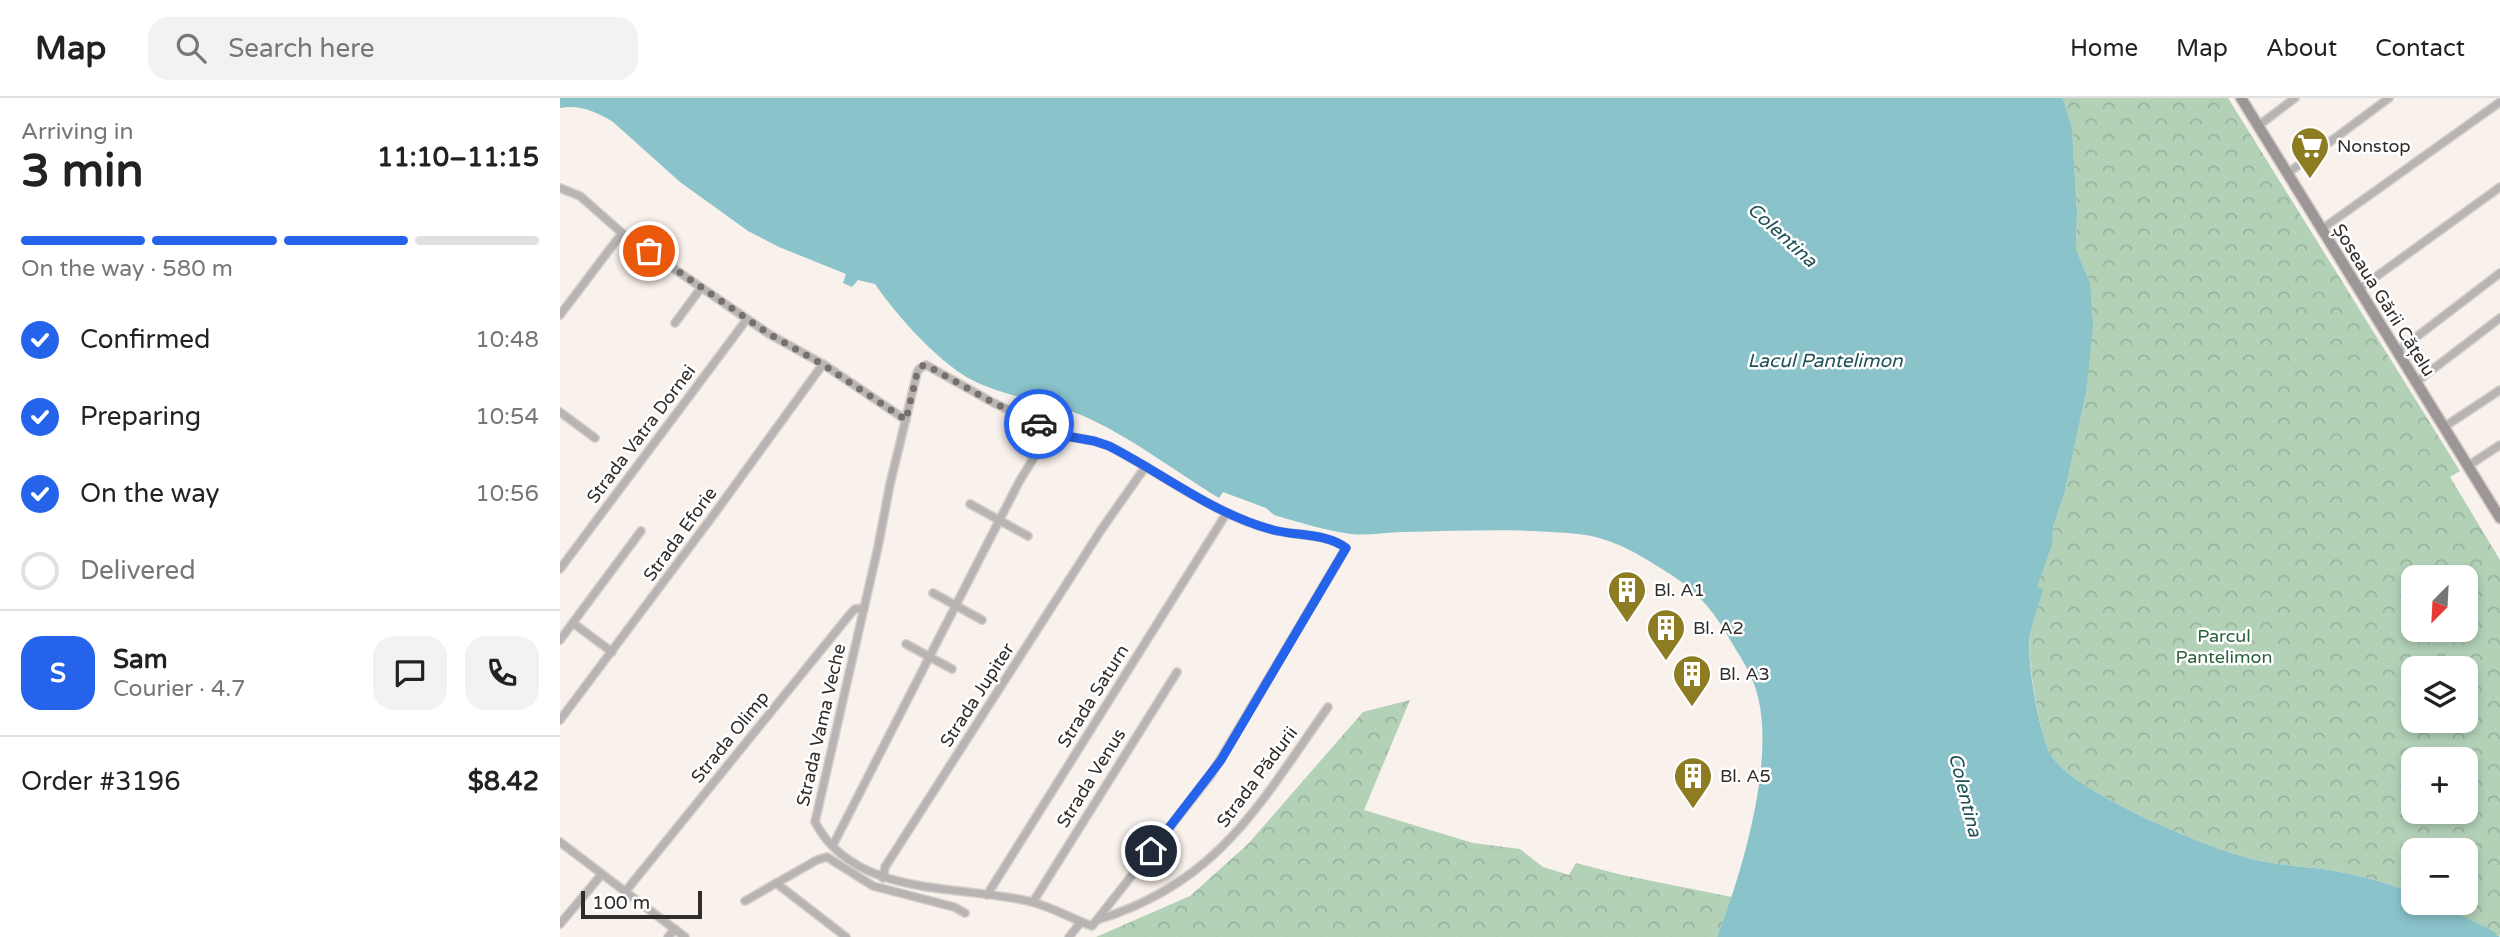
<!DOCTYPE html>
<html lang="en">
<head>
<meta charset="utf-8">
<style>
  :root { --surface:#fff; --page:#f2f2f2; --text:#222; --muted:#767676; --line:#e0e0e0; --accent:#2563eb }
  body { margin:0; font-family:"Varela Round",sans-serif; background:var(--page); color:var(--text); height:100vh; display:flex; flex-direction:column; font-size:26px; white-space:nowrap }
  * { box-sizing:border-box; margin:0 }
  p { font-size:23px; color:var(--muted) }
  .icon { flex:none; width:38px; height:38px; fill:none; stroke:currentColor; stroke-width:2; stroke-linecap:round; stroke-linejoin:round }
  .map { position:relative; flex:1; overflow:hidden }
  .panel { display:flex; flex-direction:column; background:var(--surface); width:560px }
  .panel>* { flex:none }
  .needle { width:46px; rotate:204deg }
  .fabs { position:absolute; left:1841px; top:467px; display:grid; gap:14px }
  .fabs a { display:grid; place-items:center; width:77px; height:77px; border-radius:14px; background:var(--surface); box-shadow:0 4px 10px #0003; font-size:35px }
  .scale { position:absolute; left:21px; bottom:18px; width:121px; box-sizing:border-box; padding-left:7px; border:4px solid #2f2c2a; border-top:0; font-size:19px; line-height:24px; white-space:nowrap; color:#2f2c2a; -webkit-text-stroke:5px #fff; paint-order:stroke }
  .pin { position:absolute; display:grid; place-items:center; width:60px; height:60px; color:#fff; margin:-30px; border:4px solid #fff; border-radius:50%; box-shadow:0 2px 7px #0007 }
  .courier { position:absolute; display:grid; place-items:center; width:70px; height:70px; margin:-35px; border:5px solid #2563eb; border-radius:50%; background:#fff; color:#222; box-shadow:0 2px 9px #0007 }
  .overview em { font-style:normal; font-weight:800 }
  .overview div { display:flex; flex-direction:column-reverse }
  .overview { display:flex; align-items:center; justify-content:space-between; height:119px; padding:0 21px }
  h1 { font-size:46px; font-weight:800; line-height:52px }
  .bar { display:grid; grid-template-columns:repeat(4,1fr); gap:10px 7px; align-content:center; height:84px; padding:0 21px }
  .bar i { height:9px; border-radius:5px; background:var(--line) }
  .bar .active { background:var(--accent) }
  .bar p { grid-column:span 4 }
  .line { display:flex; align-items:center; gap:18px; padding:0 21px; border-top:2px solid var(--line) }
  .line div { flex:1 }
  .round { display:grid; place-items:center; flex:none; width:74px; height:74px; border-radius:21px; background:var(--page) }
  ol { padding:0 21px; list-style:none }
  li { display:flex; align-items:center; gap:21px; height:77px }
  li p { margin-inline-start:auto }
  li .icon { padding:7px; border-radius:50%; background:var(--accent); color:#fff; stroke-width:4 }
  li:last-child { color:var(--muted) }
  li i { width:38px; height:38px; border:4px solid var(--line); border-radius:50% }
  header { display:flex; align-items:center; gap:42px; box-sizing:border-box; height:98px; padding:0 35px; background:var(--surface); border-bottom:2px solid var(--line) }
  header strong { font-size:33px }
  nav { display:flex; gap:38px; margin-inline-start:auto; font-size:24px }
  .search { width:490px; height:63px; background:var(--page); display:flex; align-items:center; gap:18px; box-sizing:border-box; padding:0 24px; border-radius:21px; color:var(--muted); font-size:26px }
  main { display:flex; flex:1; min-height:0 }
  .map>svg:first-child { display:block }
</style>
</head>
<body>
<header>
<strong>Map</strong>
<div class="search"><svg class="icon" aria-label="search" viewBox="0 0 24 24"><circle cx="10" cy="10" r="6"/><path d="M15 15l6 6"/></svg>Search here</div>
<nav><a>Home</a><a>Map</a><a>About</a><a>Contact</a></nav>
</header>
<main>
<section class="panel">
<div class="overview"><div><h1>3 min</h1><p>Arriving in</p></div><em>11:10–11:15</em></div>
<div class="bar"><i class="active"></i><i class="active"></i><i class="active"></i><i></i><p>On the way · 580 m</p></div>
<ol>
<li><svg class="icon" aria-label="check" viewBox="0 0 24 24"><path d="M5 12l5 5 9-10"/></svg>Confirmed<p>10:48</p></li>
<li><svg class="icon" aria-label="check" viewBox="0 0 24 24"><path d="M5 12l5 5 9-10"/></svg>Preparing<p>10:54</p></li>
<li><svg class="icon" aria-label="check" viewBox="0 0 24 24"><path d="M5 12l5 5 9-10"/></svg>On the way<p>10:56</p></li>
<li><i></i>Delivered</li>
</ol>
<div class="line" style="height:126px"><b class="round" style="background:var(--accent);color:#fff">S</b><div><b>Sam</b><p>Courier · 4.7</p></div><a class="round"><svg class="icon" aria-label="chat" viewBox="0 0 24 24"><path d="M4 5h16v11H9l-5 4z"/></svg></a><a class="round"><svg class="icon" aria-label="phone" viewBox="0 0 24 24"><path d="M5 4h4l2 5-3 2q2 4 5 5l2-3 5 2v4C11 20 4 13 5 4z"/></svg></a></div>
<div class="line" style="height:91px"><div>Order #3196</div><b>$8.42</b></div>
</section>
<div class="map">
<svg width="1940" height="839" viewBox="0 0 1940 839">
  <defs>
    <pattern id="forest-crowns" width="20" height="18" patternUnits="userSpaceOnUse" patternTransform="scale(1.75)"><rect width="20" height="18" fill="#b2d1b7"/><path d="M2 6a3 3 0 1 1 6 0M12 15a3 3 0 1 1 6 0" fill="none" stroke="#99b49e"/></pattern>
  </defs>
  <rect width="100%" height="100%" fill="#f9f1eb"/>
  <!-- forest -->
  <g fill="url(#forest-crowns)" fill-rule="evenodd">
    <path d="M1503,0H1668L1900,373L1890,379L1940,462V838L1876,805H1906V752H1853V795C1823,783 1788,774 1755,770C1734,768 1713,766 1692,761C1648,750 1514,695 1491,657C1479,636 1467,562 1470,538C1472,522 1478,506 1482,491L1476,490L1491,447L1493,430L1505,393L1526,295L1530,185L1516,151L1517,114L1512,31ZM1853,480H1906V532H1853ZM1853,570H1906V623H1853ZM1853,662H1906V714H1853Z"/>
    <path d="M850,602L804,712L913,745L960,751L983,769L1009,777L1016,765L1062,777L1172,799L1157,839H536L630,798L688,746L803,614Z"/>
  </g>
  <!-- water -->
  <path fill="#8bc3cb" d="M0,0H1503L1512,30L1517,114L1516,151L1530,185L1533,228L1526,295L1505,393L1493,430L1492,447L1477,489L1483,491C1479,506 1473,522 1470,537C1466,561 1479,636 1491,657C1514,695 1648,750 1692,761C1713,766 1734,768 1755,770C1788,774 1823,783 1853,795V805H1876L1931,832L1940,839H1157C1182,775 1217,659 1196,592C1191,575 1181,560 1172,545C1154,513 1137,492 1105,473C1079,456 1050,439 1018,436C961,430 901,433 844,434C827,434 808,438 791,436C767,433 738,424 714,417L706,410L663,394L659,400C613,372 570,338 521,317C488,303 451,300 418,285C382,269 337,218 315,186L298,182L292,189L283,185L286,176L219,149L188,133L120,84L53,24C38,14 18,6 0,10Z"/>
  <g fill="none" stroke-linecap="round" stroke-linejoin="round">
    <defs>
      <g id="street">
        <path d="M1698,28L1735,0"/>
        <path d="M1728,75L1829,0"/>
        <path d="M0,90L20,98L62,135L209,236L263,266L346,322"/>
        <path d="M1762,131L1940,4"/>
        <path d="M1799,191L1940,89"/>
        <path d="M0,217L62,135"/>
        <path d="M115,225L141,190"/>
        <path d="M1838,253L1940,175"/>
        <path d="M366,267L432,304L478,326L489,335L534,343L549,348C603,376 653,416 713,432C736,438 767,435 786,450L651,677L532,828C512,821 492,809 472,804C401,786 295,801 255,724L318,449L330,386L357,275L359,271Z"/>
        <path d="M1856,284L1940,220"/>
        <path d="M0,314L35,340"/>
        <path d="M1884,329L1940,292"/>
        <path d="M1908,368L1940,347"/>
        <path d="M410,406L468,438"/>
        <path d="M0,471L187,221"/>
        <path d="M373,495L422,522"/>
        <path d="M13,525L52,554"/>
        <path d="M0,542L81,433"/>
        <path d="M346,546L392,571"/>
        <path d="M0,622L152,419L263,266"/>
        <path d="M0,744L125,839"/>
        <path d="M273,747L459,384L489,335"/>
        <path d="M323,780L325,769L541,432L586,368"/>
        <path d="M216,785L286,839"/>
        <path d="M65,794L291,515L295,511L304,510"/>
        <path d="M427,797L666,416"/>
        <path d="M185,803L257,762L267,759L313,788L394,809L405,815"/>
        <path d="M473,804L617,574"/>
        <path d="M537,822C659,785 700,705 768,609"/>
        <path d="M0,826L42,776"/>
        <path d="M108,839L115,831"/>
        <path d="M509,839L521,824"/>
      </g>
      <path id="secondary" d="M1681,0L1940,420"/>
    </defs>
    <!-- street casing -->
    <use href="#street" stroke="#d5cec8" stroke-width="10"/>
    <!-- secondary casing -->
    <use href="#secondary" stroke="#d5cec8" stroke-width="13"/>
    <!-- street -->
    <use href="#street" stroke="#b8b4b4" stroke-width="7"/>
    <!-- secondary -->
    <use href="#secondary" stroke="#9c9696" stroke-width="10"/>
  </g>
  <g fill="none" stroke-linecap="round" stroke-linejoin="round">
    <!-- done -->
    <path stroke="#76716e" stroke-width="7" stroke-dasharray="0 12.6" d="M89,153L209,236L262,266L346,322L357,275L362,268L366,267L432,304L479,326"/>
    <!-- route -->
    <path stroke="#2563eb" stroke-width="9" d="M479,326L489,335L534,343L549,348C604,376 653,416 713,432C736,438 767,435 786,450L661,662L591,753"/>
  </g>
  <!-- icons -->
  <defs>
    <symbol id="supermarket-pin" viewBox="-11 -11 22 30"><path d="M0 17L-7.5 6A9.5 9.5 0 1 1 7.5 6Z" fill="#8d7c22" stroke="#fff"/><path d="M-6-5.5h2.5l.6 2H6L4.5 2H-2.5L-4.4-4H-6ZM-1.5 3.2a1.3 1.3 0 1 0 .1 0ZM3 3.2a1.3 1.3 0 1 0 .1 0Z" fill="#fff"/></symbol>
    <symbol id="building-pin" viewBox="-11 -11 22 30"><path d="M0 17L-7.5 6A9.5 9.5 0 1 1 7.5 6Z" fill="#8d7c22" stroke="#fff"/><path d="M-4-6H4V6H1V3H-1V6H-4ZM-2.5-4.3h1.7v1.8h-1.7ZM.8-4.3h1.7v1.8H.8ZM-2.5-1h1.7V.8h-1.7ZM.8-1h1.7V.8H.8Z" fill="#fff"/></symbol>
  </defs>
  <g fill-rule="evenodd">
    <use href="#supermarket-pin" x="1728" y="26" width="44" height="60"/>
    <use href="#building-pin" x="1045" y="470" width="44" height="60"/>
    <use href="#building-pin" x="1084" y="508" width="44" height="60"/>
    <use href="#building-pin" x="1110" y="554" width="44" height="60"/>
    <use href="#building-pin" x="1111" y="656" width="44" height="60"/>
  </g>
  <g text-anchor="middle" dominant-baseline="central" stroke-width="5" stroke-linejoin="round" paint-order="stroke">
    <!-- poi labels -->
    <g font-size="18" fill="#2f2c2a" stroke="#fff" text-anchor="start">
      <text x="1777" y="48">Nonstop</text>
      <text x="1094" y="492">Bl. A1</text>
      <text x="1133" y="530">Bl. A2</text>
      <text x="1159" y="576">Bl. A3</text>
      <text x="1160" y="678">Bl. A5</text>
    </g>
    <!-- street labels -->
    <g font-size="18" fill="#2f2c2a" stroke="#fff">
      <text transform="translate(1824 202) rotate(58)">Șoseaua Gării Cățelu</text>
      <text transform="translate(81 336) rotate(-53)">Strada Vatra Dornei</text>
      <text transform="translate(120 436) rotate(-54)">Strada Eforie</text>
      <text transform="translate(417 597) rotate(-57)">Strada Jupiter</text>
      <text transform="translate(533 598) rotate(-58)">Strada Saturn</text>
      <text transform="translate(261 627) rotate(-77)">Strada Vama Veche</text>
      <text transform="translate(170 639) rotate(-51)">Strada Olimp</text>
      <text transform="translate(697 679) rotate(-53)">Strada Pădurii</text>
      <text transform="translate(531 680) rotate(-58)">Strada Venus</text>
    </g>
    <!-- park labels -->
    <g font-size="18" fill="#2c6239" stroke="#fff">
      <text x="1664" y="538">Parcul<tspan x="1664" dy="21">Pantelimon</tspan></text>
    </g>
    <!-- water labels -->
    <g font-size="19" font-style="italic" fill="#1f5056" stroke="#fff">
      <text transform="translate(1222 137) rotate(42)">Colentina</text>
      <text x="1265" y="263">Lacul Pantelimon</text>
      <text transform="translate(1405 697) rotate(76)">Colentina</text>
    </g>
  </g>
</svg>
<div class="fabs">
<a><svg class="needle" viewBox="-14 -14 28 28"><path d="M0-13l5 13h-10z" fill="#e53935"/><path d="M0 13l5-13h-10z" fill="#767676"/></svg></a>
<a><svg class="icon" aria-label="layers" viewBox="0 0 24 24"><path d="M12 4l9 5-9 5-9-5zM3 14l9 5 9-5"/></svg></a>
<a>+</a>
<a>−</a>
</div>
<div class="scale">100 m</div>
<div class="pin" style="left:89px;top:153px;background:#ea580c"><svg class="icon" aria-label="bag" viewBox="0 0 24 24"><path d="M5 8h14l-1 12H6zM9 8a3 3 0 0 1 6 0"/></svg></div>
<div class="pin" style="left:591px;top:753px;background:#1f2937"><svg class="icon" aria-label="home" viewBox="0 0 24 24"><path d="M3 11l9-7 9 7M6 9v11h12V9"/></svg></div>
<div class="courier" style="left:479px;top:326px"><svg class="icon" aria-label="car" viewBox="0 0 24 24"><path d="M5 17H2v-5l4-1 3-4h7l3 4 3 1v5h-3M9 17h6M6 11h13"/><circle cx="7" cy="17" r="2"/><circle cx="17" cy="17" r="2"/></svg></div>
</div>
</main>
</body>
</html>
